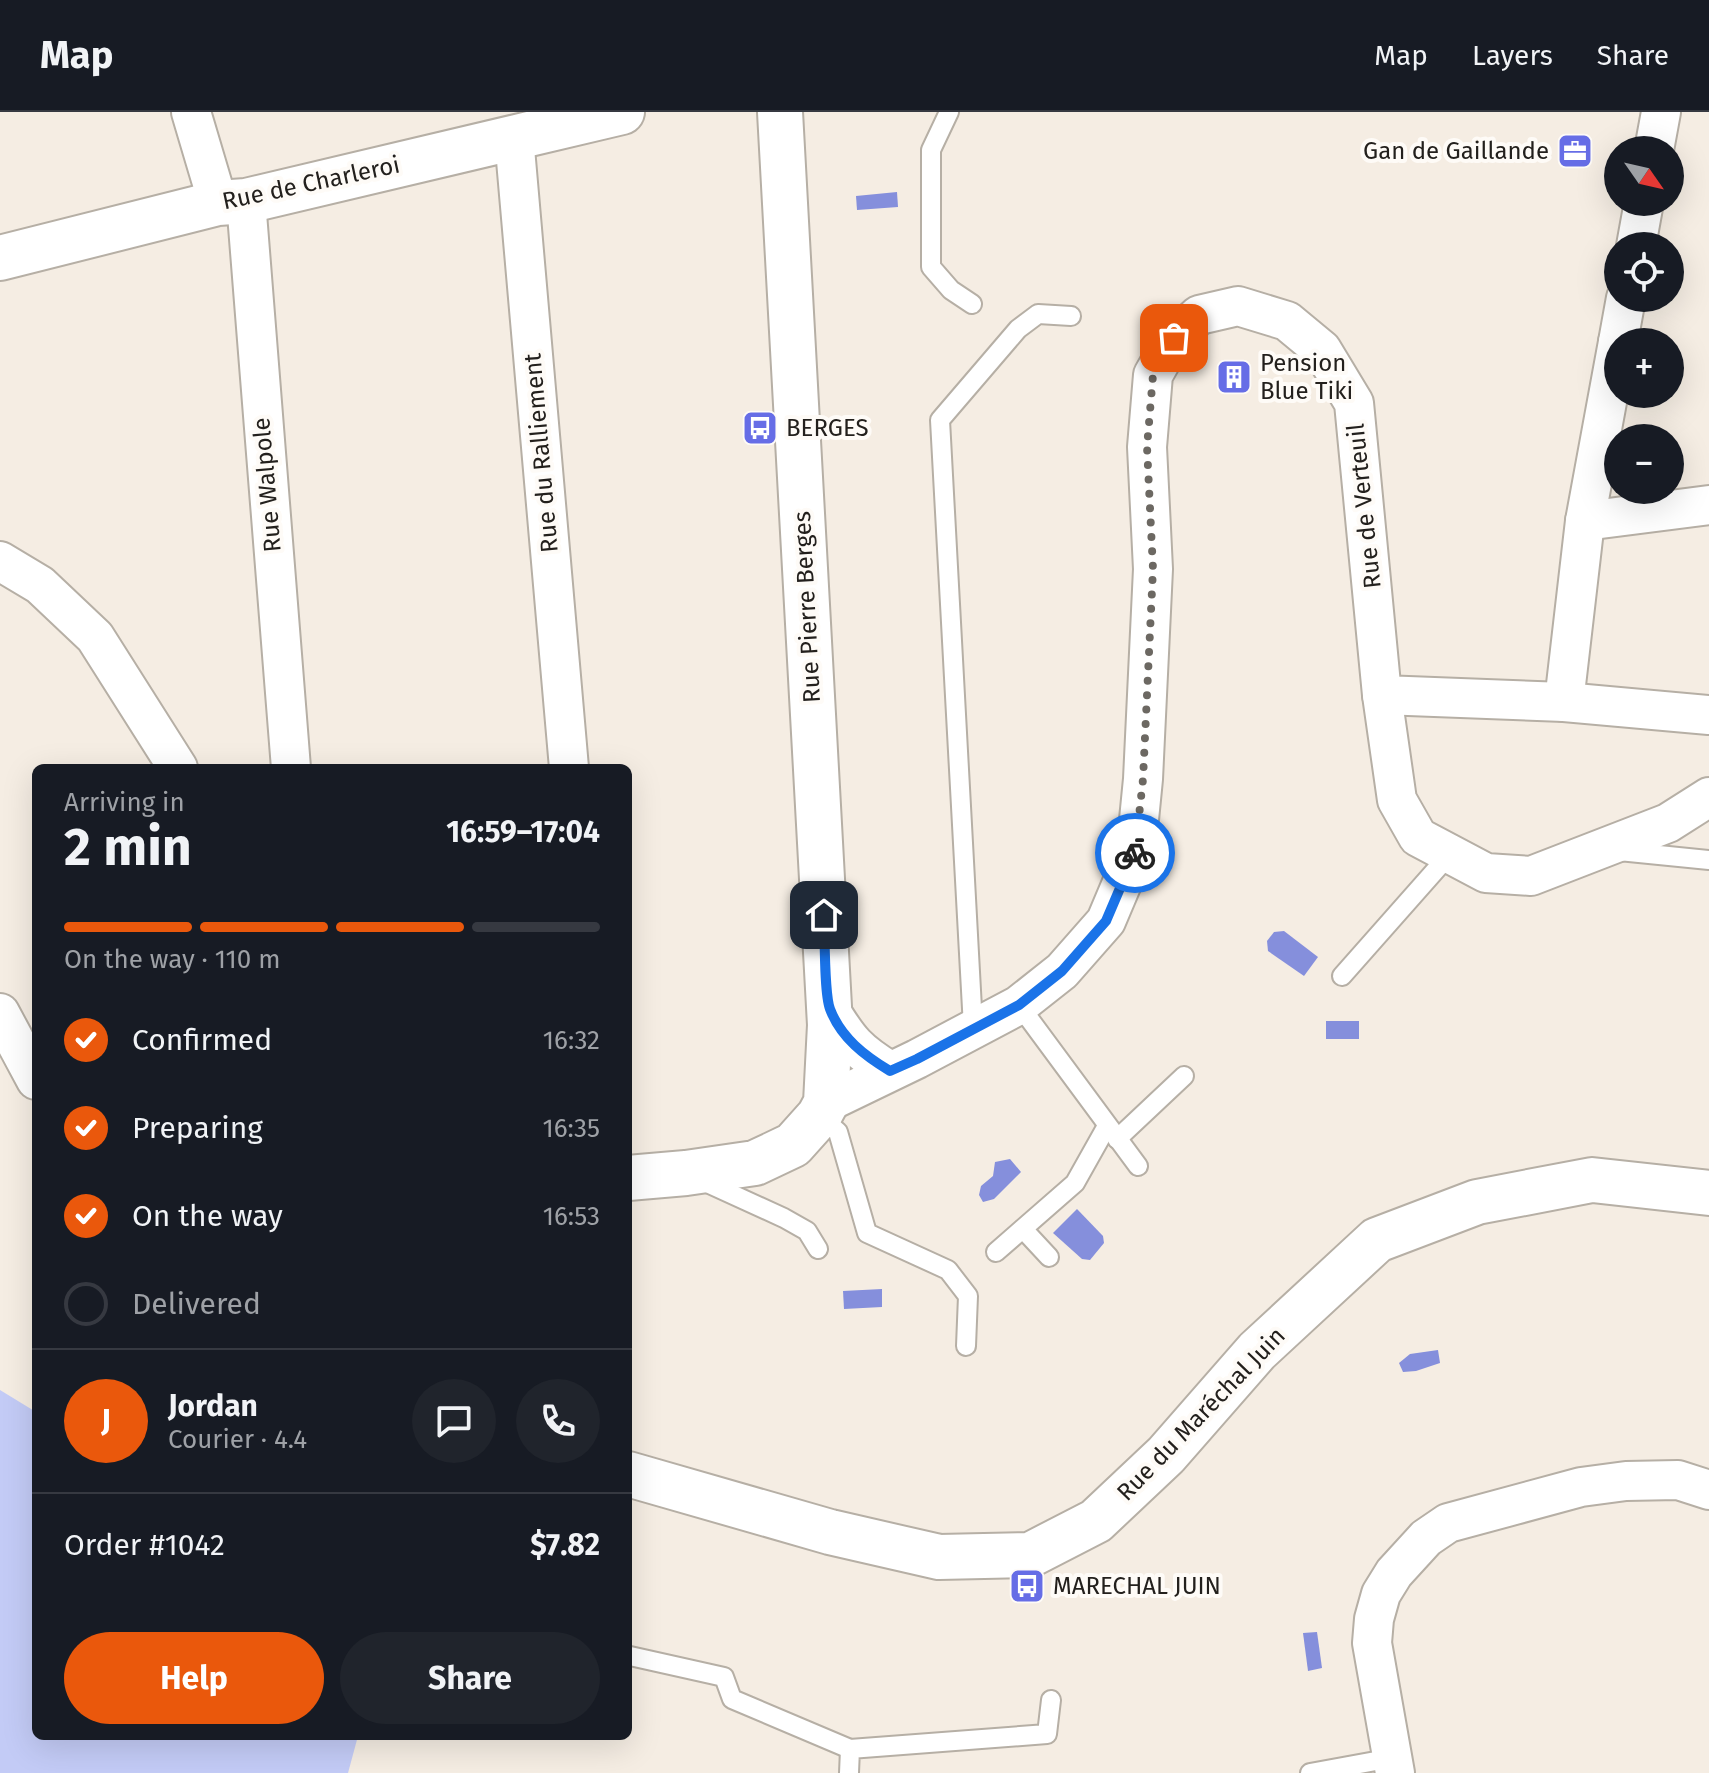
<!DOCTYPE html>
<html lang="en">
<head>
<meta charset="utf-8">
<style>
  :root { --surface:#171b24; --page:#20242c; --text:#f1f3f6; --muted:#9ea1a6; --line:#363941; --accent:#ea580c }
  body { margin:0; font-family:"Fira Sans",sans-serif; background:var(--page); color:var(--text); height:100vh; display:flex; flex-direction:column; font-size:30px; white-space:nowrap }
  * { box-sizing:border-box; margin:0 }
  p { font-size:26px; color:var(--muted) }
  .icon { flex:none; width:44px; height:44px; fill:none; stroke:currentColor; stroke-width:2; stroke-linecap:round; stroke-linejoin:round }
  .map { position:relative; flex:1; overflow:hidden }
  .drawer { position:absolute; left:32px; top:652px; width:600px; height:976px; display:flex; flex-direction:column; background:var(--surface); border-radius:12px; box-shadow:0 8px 32px #0002 }
  .drawer>* { flex:none }
  .needle { width:52px; rotate:124deg }
  .buttons { position:absolute; left:1604px; top:24px; display:grid; gap:16px }
  .buttons a { display:grid; place-items:center; width:80px; height:80px; border-radius:50%; background:var(--surface); box-shadow:0 8px 32px #0002; font-size:40px }
  .pin { position:absolute; display:grid; place-items:center; width:68px; height:68px; color:#fff; margin:-34px; border-radius:16px; box-shadow:0 4px 12px #0006 }
  .courier { position:absolute; display:grid; place-items:center; width:80px; height:80px; margin:-40px; border:6px solid #1a73e8; border-radius:50%; background:#fff; color:#222; box-shadow:0 2px 10px #0007 }
  .summary em { font-style:normal; font-weight:700 }
  .summary div { display:flex; flex-direction:column-reverse }
  .summary { display:flex; align-items:center; justify-content:space-between; height:136px; padding:0 32px }
  h1 { font-size:52px; font-weight:700; line-height:60px }
  .bar { display:grid; grid-template-columns:repeat(4,1fr); gap:12px 8px; align-content:center; height:96px; padding:0 32px }
  .bar i { height:10px; border-radius:6px; background:var(--line) }
  .bar .selected { background:var(--accent) }
  .bar p { grid-column:span 4 }
  .line { display:flex; align-items:center; gap:20px; padding:0 32px; border-top:2px solid var(--line) }
  .line div { flex:1 }
  .round { display:grid; place-items:center; flex:none; width:84px; height:84px; border-radius:42px; background:var(--page) }
  ol { padding:0 32px; list-style:none }
  li { display:flex; align-items:center; gap:24px; height:88px }
  li p { margin-inline-start:auto }
  li .icon { padding:8px; border-radius:50%; background:var(--accent); color:#fff; stroke-width:4 }
  li:last-child { color:var(--muted) }
  li i { width:44px; height:44px; border:4px solid var(--line); border-radius:50% }
  .primary-button { display:flex; gap:16px; margin-top:auto; padding:16px 32px }
  .primary-button a { flex:1; height:92px; border-radius:48px; background:var(--accent); color:#fff; font-size:32px; font-weight:700; line-height:92px; text-align:center }
  .primary-button a+a { background:var(--page); color:var(--text) }
  header { display:flex; align-items:center; gap:48px; box-sizing:border-box; height:112px; padding:0 40px; background:var(--surface); border-bottom:2px solid var(--line) }
  header strong { font-size:38px }
  nav { display:flex; gap:44px; margin-inline-start:auto; font-size:28px }
  .map>svg:first-child { display:block }
</style>
</head>
<body>
<header>
<strong>Map</strong>
<nav><a>Map</a><a>Layers</a><a>Share</a></nav>
</header>
<div class="map">
<svg width="1709" height="1661" viewBox="0 0 1709 1661">
  <rect width="100%" height="100%" fill="#f5ede3"/>
  <!-- green -->
  <path fill="#c3cbf6" d="M0,1278L36,1300V1624H358L348,1661H0Z"/>
  <!-- water -->
  <g fill="#858fdc">
    <path d="M897,80L898,95L857,98L856,84Z"/>
    <path d="M1284,819L1318,845L1304,864L1268,839L1267,829L1274,820Z"/>
    <rect x="1326" y="909" width="33" height="18"/>
    <path d="M1010,1047L1021,1060L994,1087L983,1090L979,1083L981,1074L993,1064L995,1050Z"/>
    <path d="M1077,1097L1103,1124L1104,1131L1090,1148L1082,1147L1053,1121Z"/>
    <path d="M882,1177V1195L844,1197L843,1179Z"/>
    <path d="M1438,1238L1440,1251L1416,1259L1403,1260L1399,1251L1410,1242Z"/>
    <path d="M1317,1520L1322,1556L1308,1559L1303,1521Z"/>
  </g>
  <g fill="none" stroke-linecap="round" stroke-linejoin="round">
    <defs>
      <g id="service">
        <path d="M949,0L931,38V155L951,178L972,192"/>
        <path d="M1619,739L1709,748"/>
        <path d="M1342,864L1449,743"/>
        <path d="M1019,893L1138,1054"/>
        <path d="M973,915L940,308L1018,217L1038,202L1071,204"/>
        <path d="M819,1004L838,1020L867,1121L948,1158L968,1184L966,1234"/>
        <path d="M1117,1027L1184,964"/>
        <path d="M703,1069L784,1106L807,1119L818,1137"/>
        <path d="M1023,1117L1049,1145"/>
        <path d="M996,1140L1075,1071L1107,1014"/>
        <path d="M630,1544L724,1565L732,1587L850,1637"/>
        <path d="M849,1661L850,1637L1047,1622L1051,1588"/>
        <path d="M1310,1661L1392,1646"/>
      </g>
      <g id="minor">
        <path d="M191,0L218,91"/>
        <path d="M514,25L569,656"/>
        <path d="M1654,38L1661,0"/>
        <path d="M246,89L291,656"/>
        <path d="M1636,134L1644,90"/>
        <path d="M1618,230L1626,186"/>
        <path d="M1585,409L1709,393"/>
        <path d="M0,449L40,473L95,525L178,656"/>
        <path d="M1382,583L1397,688L1418,725L1486,761L1531,764L1668,711L1709,685"/>
        <path d="M1564,590L1585,409L1618,230"/>
        <path d="M829,896C849,929 857,939 890,959"/>
        <path d="M0,901L36,968"/>
        <path d="M826,991L917,947L1019,893L1062,859L1106,809L1136,738L1143,667L1153,457L1147,335L1153,263L1174,226L1199,203L1238,194L1287,209L1322,238L1354,291L1382,583L1564,590L1709,603"/>
        <path d="M1395,1661L1372,1531L1374,1507L1381,1482L1394,1461L1426,1426L1448,1411L1581,1375L1626,1369L1678,1368L1709,1378"/>
      </g>
      <g id="tertiary">
        <path d="M0,146L218,91L246,89L622,0"/>
        <path d="M628,1066L686,1061L755,1051L793,1033L819,1004L826,991L830,913L780,0"/>
        <path d="M628,1362L830,1420L939,1445L1030,1443L1096,1409L1166,1343L1257,1239L1377,1128L1477,1090L1592,1068L1709,1081"/>
      </g>
    </defs>
    <!-- service casing -->
    <use href="#service" stroke="#b6afa5" stroke-width="22"/>
    <!-- minor casing -->
    <use href="#minor" stroke="#b6afa5" stroke-width="42"/>
    <!-- tertiary casing -->
    <use href="#tertiary" stroke="#b6afa5" stroke-width="48"/>
    <!-- service -->
    <use href="#service" stroke="#fff" stroke-width="18"/>
    <!-- minor -->
    <use href="#minor" stroke="#fff" stroke-width="38"/>
    <!-- tertiary -->
    <use href="#tertiary" stroke="#fff" stroke-width="44"/>
  </g>
  <g fill="none" stroke-linecap="round" stroke-linejoin="round">
    <!-- done -->
    <path stroke="#6c6862" stroke-width="8" stroke-dasharray="0 14.4" d="M1135,741L1143,667L1153,457L1147,335L1153,263L1174,226"/>
    <!-- route -->
    <path stroke="#1a73e8" stroke-width="10" d="M824,803C825,825 824,881 830,897C841,926 865,944 890,959L917,947L1019,893L1062,859L1106,809L1135,741"/>
  </g>
  <!-- icons -->
  <defs>
    <symbol id="office-square" viewBox="-11 -11 22 22"><rect x="-9" y="-9" width="18" height="18" rx="4" fill="#666de6" stroke="#fefbf7"/><path d="M-6-3h4V-5.5h4V-3h4V5H-6ZM-1-4.5V-3h2v-1.5ZM-6 0V1H6V0Z" fill="#fff"/></symbol>
    <symbol id="building-square" viewBox="-11 -11 22 22"><rect x="-9" y="-9" width="18" height="18" rx="4" fill="#666de6" stroke="#fefbf7"/><path d="M-4-6H4V6H1V3H-1V6H-4ZM-2.5-4.3h1.7v1.8h-1.7ZM.8-4.3h1.7v1.8H.8ZM-2.5-1h1.7V.8h-1.7ZM.8-1h1.7V.8H.8Z" fill="#fff"/></symbol>
    <symbol id="bus-square" viewBox="-11 -11 22 22"><rect x="-9" y="-9" width="18" height="18" rx="4" fill="#666de6" stroke="#fefbf7"/><path d="M-5-6H5V4H4V6H2V4H-2V6H-4V4H-5ZM-3.5-4V0h7V-4ZM-3.5 1.2v1.5H-2V1.2ZM2 1.2v1.5H3.5V1.2Z" fill="#fff"/></symbol>
  </defs>
  <g fill-rule="evenodd">
    <use href="#office-square" x="1555" y="19" width="40" height="40"/>
    <use href="#building-square" x="1214" y="245" width="40" height="40"/>
    <use href="#bus-square" x="740" y="296" width="40" height="40"/>
    <use href="#bus-square" x="1007" y="1454" width="40" height="40"/>
  </g>
  <g text-anchor="middle" dominant-baseline="central" stroke-width="8" stroke-linejoin="round" paint-order="stroke">
    <!-- poi labels -->
    <g font-size="24" fill="#23201d" stroke="#fefbf7" text-anchor="start">
      <text x="1549" y="39" text-anchor="end">Gan de Gaillande</text>
      <text x="1260" y="251">Pension<tspan x="1260" dy="28">Blue Tiki</tspan></text>
      <text x="786" y="316">BERGES</text>
      <text x="1053" y="1474">MARECHAL JUIN</text>
    </g>
    <!-- street labels -->
    <g font-size="24" fill="#23201d" stroke="#fefbf7">
      <text transform="translate(311 71) rotate(-12)">Rue de Charleroi</text>
      <text transform="translate(541 341) rotate(-95)">Rue du Ralliement</text>
      <text transform="translate(267 373) rotate(-95)">Rue Walpole</text>
      <text transform="translate(1364 394) rotate(-96)">Rue de Verteuil</text>
      <text transform="translate(807 495) rotate(-93)">Rue Pierre Berges</text>
      <text transform="translate(1201 1302) rotate(-46)">Rue du Maréchal Juin</text>
    </g>
  </g>
</svg>
<div class="buttons">
<a><svg class="needle" viewBox="-14 -14 28 28"><path d="M0-13l5 13h-10z" fill="#e53935"/><path d="M0 13l5-13h-10z" fill="#9ea1a6"/></svg></a>
<a><svg class="icon" aria-label="locate" viewBox="0 0 24 24"><circle cx="12" cy="12" r="6"/><path d="M12 2v4M12 18v4M2 12h4M18 12h4"/></svg></a>
<a>+</a>
<a>−</a>
</div>
<div class="pin" style="left:1174px;top:226px;background:#ea580c"><svg class="icon" aria-label="bag" viewBox="0 0 24 24"><path d="M5 8h14l-1 12H6zM9 8a3 3 0 0 1 6 0"/></svg></div>
<div class="pin" style="left:824px;top:803px;background:#1f2937"><svg class="icon" aria-label="home" viewBox="0 0 24 24"><path d="M3 11l9-7 9 7M6 9v11h12V9"/></svg></div>
<div class="courier" style="left:1135px;top:741px"><svg class="icon" aria-label="bike" viewBox="0 0 24 24"><circle cx="6" cy="16" r="4"/><circle cx="18" cy="16" r="4"/><path d="M6 16l4-8h5l3 8M10 8l3 8H6M13 5h3"/></svg></div>
<section class="drawer">
<div class="summary"><div><h1>2 min</h1><p>Arriving in</p></div><em>16:59–17:04</em></div>
<div class="bar"><i class="selected"></i><i class="selected"></i><i class="selected"></i><i></i><p>On the way · 110 m</p></div>
<ol>
<li><svg class="icon" aria-label="check" viewBox="0 0 24 24"><path d="M5 12l5 5 9-10"/></svg>Confirmed<p>16:32</p></li>
<li><svg class="icon" aria-label="check" viewBox="0 0 24 24"><path d="M5 12l5 5 9-10"/></svg>Preparing<p>16:35</p></li>
<li><svg class="icon" aria-label="check" viewBox="0 0 24 24"><path d="M5 12l5 5 9-10"/></svg>On the way<p>16:53</p></li>
<li><i></i>Delivered</li>
</ol>
<div class="line" style="height:144px"><b class="round" style="background:var(--accent);color:#fff">J</b><div><b>Jordan</b><p>Courier · 4.4</p></div><a class="round"><svg class="icon" aria-label="chat" viewBox="0 0 24 24"><path d="M4 5h16v11H9l-5 4z"/></svg></a><a class="round"><svg class="icon" aria-label="phone" viewBox="0 0 24 24"><path d="M5 4h4l2 5-3 2q2 4 5 5l2-3 5 2v4C11 20 4 13 5 4z"/></svg></a></div>
<div class="line" style="height:104px"><div>Order #1042</div><b>$7.82</b></div>
<div class="primary-button"><a>Help</a><a>Share</a></div>
</section>
</div>
</body>
</html>
